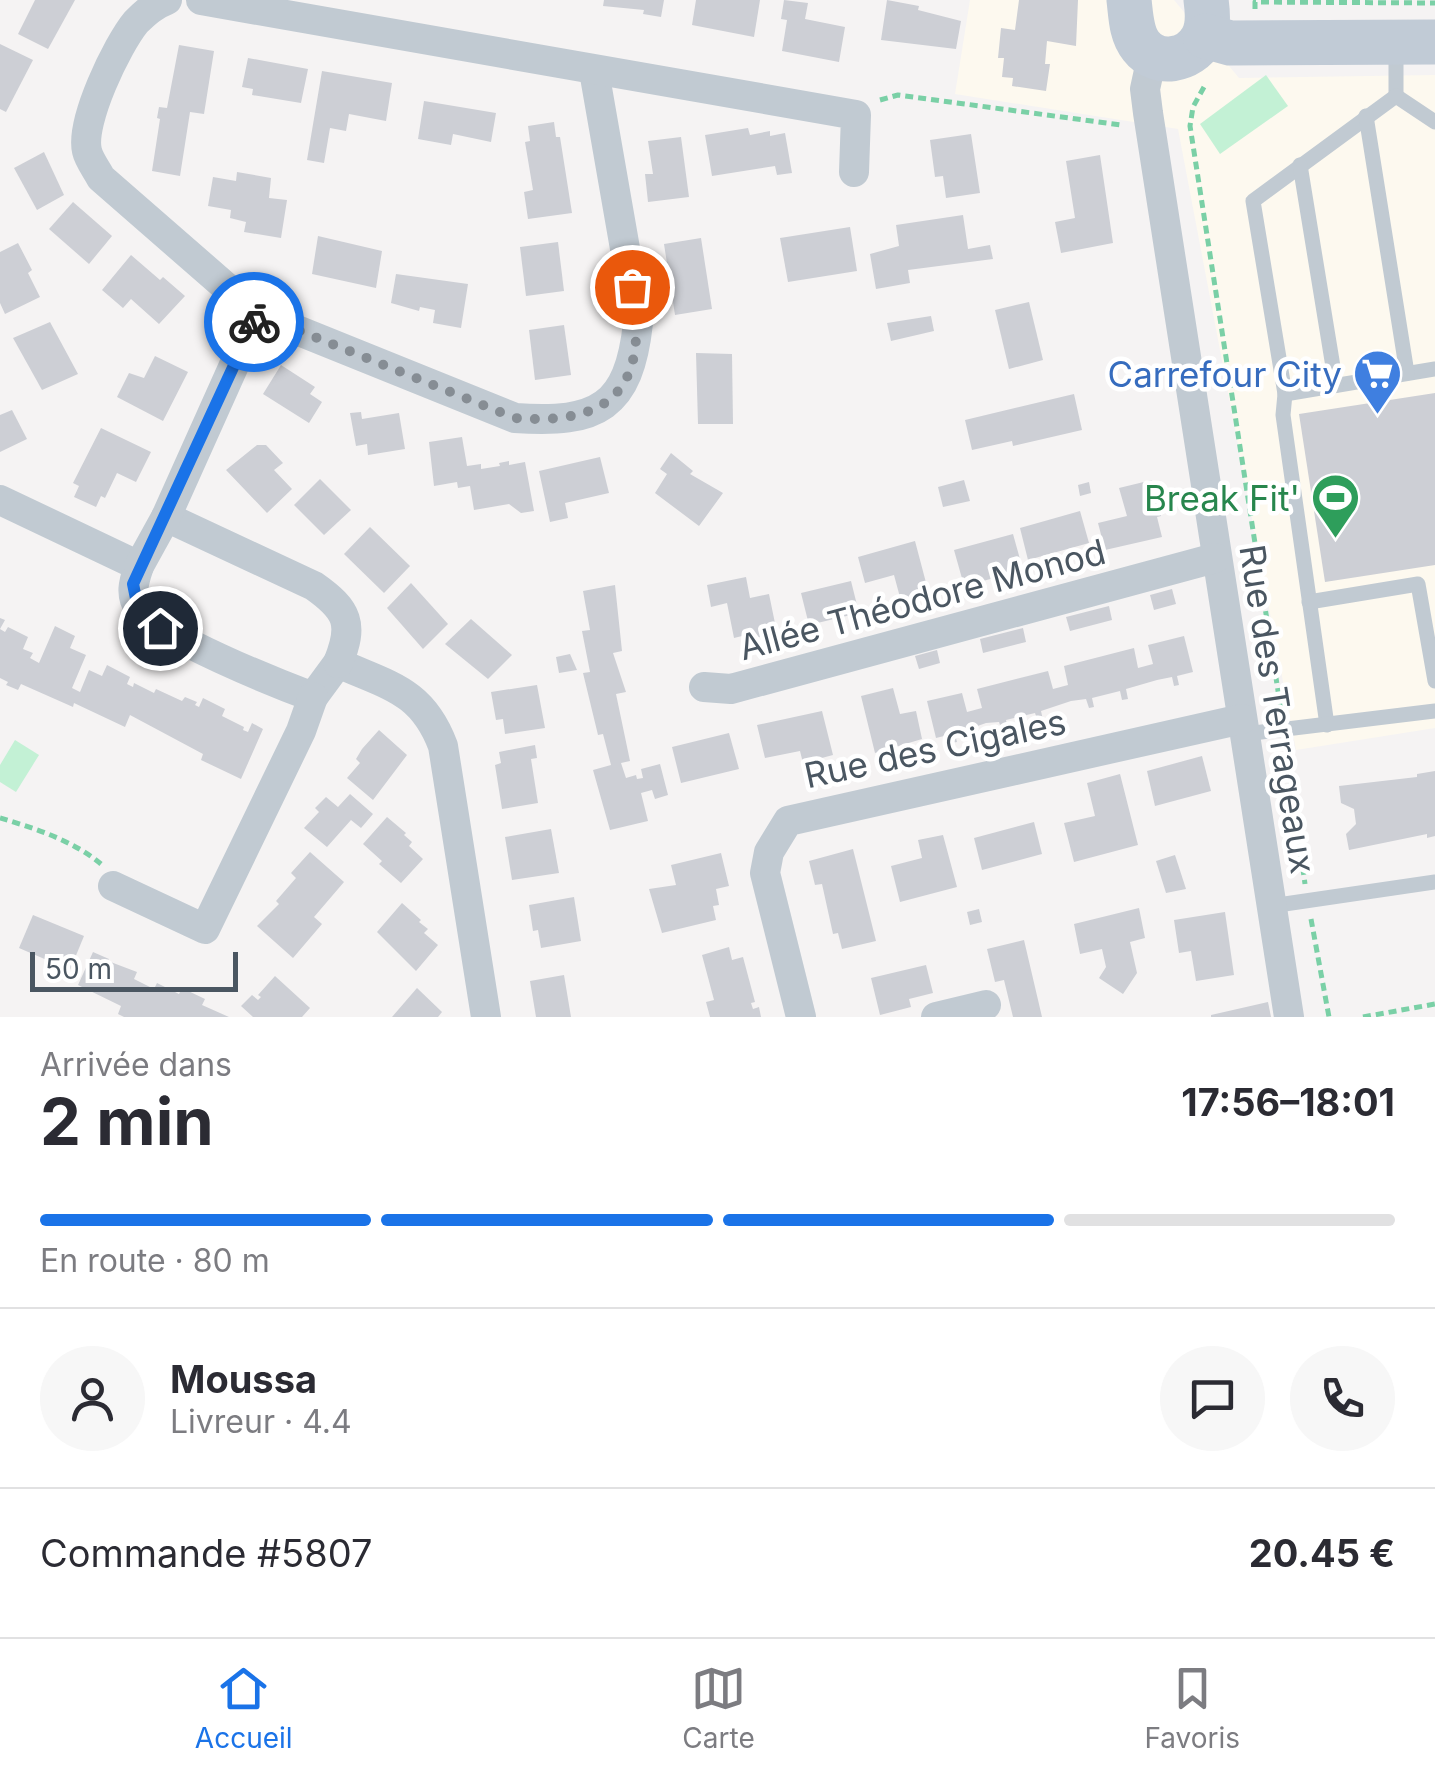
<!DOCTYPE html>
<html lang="fr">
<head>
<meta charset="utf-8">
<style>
  :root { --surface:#fff; --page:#f7f7f7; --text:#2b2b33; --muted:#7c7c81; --line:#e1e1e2; --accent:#1a73e8 }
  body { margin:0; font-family:Inter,sans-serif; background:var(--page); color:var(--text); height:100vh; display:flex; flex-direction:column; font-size:38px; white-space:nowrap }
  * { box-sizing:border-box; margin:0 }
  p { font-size:32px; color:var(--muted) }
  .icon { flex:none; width:55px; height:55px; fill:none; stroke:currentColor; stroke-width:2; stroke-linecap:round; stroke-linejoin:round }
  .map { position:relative; height:1017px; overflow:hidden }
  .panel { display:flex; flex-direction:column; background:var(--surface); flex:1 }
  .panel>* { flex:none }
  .scale { position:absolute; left:30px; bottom:25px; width:208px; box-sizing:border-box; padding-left:10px; border:5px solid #4a5661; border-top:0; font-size:28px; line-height:35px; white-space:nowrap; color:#4a5661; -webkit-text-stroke:8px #fff; paint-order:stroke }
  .pin { position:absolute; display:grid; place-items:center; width:85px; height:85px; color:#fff; margin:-42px; border:5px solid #fff; border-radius:50%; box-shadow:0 2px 10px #0007 }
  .courier { position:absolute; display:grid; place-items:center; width:100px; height:100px; margin:-50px; border:8px solid #1a73e8; border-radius:50%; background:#fff; color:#222; box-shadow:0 2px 12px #0007 }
  .overview em { font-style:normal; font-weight:700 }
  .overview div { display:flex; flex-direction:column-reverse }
  .overview { display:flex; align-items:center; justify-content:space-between; height:170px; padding:0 40px }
  h1 { font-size:65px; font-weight:700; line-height:75px }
  .bar { display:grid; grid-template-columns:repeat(4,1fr); gap:15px 10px; align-content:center; height:120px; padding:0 40px }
  .bar i { height:12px; border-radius:8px; background:var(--line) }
  .bar .selected { background:var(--accent) }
  .bar p { grid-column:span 4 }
  .line { display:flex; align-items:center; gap:25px; padding:0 40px; border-top:2px solid var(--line) }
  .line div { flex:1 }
  .round { display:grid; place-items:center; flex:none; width:105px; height:105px; border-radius:52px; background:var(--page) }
  .tab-bar { display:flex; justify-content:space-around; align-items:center; height:140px; border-top:2px solid var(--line); background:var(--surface); font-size:28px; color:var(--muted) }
  .tab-bar a { display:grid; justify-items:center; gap:5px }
  .tab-bar .selected { color:var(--accent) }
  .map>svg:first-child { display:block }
</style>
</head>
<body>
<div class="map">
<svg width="1435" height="1017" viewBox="0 0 1435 1017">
  <rect width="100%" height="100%" fill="#f5f3f3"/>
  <!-- commercial -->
  <path fill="#fdf9ef" d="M970,0H1174L1239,78L1435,75V728L1296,750L1178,129L955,94Z"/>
  <!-- green -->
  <g fill="#c3f1d5">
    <path d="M1266,75L1288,106L1220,154L1200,124Z"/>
    <path d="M15,740L39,755L16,792L0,782V765Z"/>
  </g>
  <!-- building -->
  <g fill="#cdcfd5">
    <path d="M35,0H75L48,49L18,34Z"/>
    <path d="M604,0H664L661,17L643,14L644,10L603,6Z"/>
    <path d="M696,0H760L754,37L692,25Z"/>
    <path d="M784,0L808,3L805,19L845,27L839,62L782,51L787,20L781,19Z"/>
    <path d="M887,0L919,6L918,10L961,21L956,49L881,40Z"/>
    <path d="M1019,0H1078L1076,46L1047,41L1045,64H1050L1046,91L1012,86L1013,78L1002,77L1004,58H998L1001,28L1015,30Z"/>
    <path d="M0,44L33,60L6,112L0,109Z"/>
    <path d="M179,45L214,51L204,114L190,112L180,176L152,171L160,119L157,118L159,107L167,108Z"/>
    <path d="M248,58L308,69L301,103L252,95L253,89L242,87Z"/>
    <path d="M322,71L392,83L386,121L349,114L346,131L330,128L324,163L307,160Z"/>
    <path d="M424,101L496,113L491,142L453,134L451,145L418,139Z"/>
    <path d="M554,122L556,137H560L572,213L528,219L524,192L533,190L525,142L530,141L528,126Z"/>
    <path d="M748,128L750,135L770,131V136L785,133L792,173L777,175L775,166L712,176L705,135Z"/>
    <path d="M971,134L980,193L946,198L943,176L935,177L930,140Z"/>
    <path d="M681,137L689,197L648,202L645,174H653L648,141Z"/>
    <path d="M44,152L64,195L37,210L14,168Z"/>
    <path d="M1100,155L1113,243L1061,253L1055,222L1075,218L1066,161Z"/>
    <path d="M237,172L271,178L269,198L287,200L281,238L244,232L246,222L230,218L231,210L208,206L213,177L236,181Z"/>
    <path d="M73,202L112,236L89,264L49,229Z"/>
    <path d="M963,215L968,249L990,245L993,259L908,270L910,283L876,289L870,254L899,246L896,225Z"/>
    <path d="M850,227L857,271L788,282L780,238Z"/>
    <path d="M318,236L382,251L376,288L312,274Z"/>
    <path d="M701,238L712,309L675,315L664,244Z"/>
    <path d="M558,242L564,291L526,296L520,247Z"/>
    <path d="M18,243L32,270L28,273L40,297L5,314L0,303V252Z"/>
    <path d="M131,255L160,280L163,277L185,296L159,324L131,299L123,308L102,290Z"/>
    <path d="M396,274L468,284L461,328L433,323L435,310L420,307L419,311L391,303Z"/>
    <path d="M1029,302L1043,360L1009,369L995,310Z"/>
    <path d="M931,316L934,331L891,341L887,323Z"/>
    <path d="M50,322L78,374L42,390L13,338Z"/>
    <path d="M564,325L571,375L535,380L529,330Z"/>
    <path d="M696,353L732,354L733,424H698Z"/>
    <path d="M155,356L188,372L163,421L117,397L129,373L144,378Z"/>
    <path d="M281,365L315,387L310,394L322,402L309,423L263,394Z"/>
    <path d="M1435,393V565L1325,582L1299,414Z"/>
    <path d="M1074,394L1082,430L1013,446L1012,441L972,450L965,420Z"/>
    <path d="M12,410L27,439L0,452V415Z"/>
    <path d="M361,412L362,419L399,413L405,449L368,455L367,444L356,446L350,413Z"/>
    <path d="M101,428L151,452L136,482L117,473L105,498L101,496L96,507L74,497L79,486L73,483Z"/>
    <path d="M462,437L467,466L481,464V469L500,466L499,463L509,461V465L525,462L534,511L521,513L509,504L474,510L470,486L458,488L457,482L434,486L429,442Z"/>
    <path d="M257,445H266L283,463L274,470L292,489L267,513L226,470Z"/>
    <path d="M671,453L693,471L690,474L723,493L699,526L655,493L667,474L660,469Z"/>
    <path d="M600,457L609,493L565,503L568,518L550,522L539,471Z"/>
    <path d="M320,479L351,510L324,535L294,505Z"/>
    <path d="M964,480L970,501L943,507L938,487Z"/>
    <path d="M1152,480L1161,516L1157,517L1162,537L1105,550L1098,523L1127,516L1119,488Z"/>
    <path d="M1089,482L1091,493L1080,496L1078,485Z"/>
    <path d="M1080,511L1089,543L1028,560L1020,528Z"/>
    <path d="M370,527L410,566L384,593L344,554Z"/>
    <path d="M1013,534L1023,570L983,581L982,577L963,582L954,550Z"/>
    <path d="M915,541L929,594L901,601L894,575L865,583L858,557Z"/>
    <path d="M746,577L750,598L769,594L777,633L747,640L746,635L734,638L727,603L711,607L707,585Z"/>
    <path d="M851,581L859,613L809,625L801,593Z"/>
    <path d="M411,583L448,624L423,649L387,608Z"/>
    <path d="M615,585L622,651L613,653L626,692L616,694L630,761L621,763L626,778L636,775L637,779L643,778L641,769L660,764L668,795L655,799L652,790L641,793L648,821L610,830L593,770L611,765L603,734L598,735L583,673L590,672L582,631L590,630L583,591Z"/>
    <path d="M1172,589L1176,604L1154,610L1150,595Z"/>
    <path d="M1109,606L1112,620L1070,631L1066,617Z"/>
    <path d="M0,618L5,620L0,629L5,632L8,627L28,637L23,649L33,653L30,658L39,663L55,626L75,636L70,648L86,655L72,688L80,692L89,670L102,676L107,665L130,677L127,684L133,687L134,683L154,693L156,689L182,701L185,697L197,702L195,705L199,707L203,698L225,709L222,716L244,727L243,730L248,732L252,723L263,729L241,779L201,760L203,754L130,715L125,727L74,703L73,707L21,684L18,690L6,685L8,682L0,678Z"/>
    <path d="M471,619L512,655L488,679L445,644Z"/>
    <path d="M1023,628L1026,642L983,653L980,639Z"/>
    <path d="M1184,636L1193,672L1177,676L1179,685L1174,686L1172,677L1157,680L1126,689L1128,699L1122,700L1120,691L1092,698L1094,707L1089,708L1086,699L1071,701L1041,711L1043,720L1038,722L1035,713L1006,720L1008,729L1002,731L999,722L986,723L955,734L957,742L951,743L948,735L936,738L927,701L962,693L967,712L982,708L977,689L1048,671L1053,689L1068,685L1064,666L1134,648L1138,668L1153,664L1148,645Z"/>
    <path d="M937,650L940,663L919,669L915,656Z"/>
    <path d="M570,654L577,670L559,673L556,657Z"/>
    <path d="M537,685L545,728L505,734L503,719L496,720L491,692Z"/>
    <path d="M893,688L900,714L916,711L922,739L875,753L861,696Z"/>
    <path d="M822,711L833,755L803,763L800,751L765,758L757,725Z"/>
    <path d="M379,730L407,755L373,800L347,778L360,763L356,759L362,749Z"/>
    <path d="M729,733L739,769L681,783L672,747Z"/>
    <path d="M535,745L537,758L531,759L538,803L502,809L495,765L501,763L499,752Z"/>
    <path d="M1202,756L1211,791L1155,806L1147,771Z"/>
    <path d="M1435,771V836L1427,838V834L1349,850L1346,834L1356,824L1354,809L1341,803L1339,786L1417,777V774Z"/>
    <path d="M1120,774L1138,845L1074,862L1064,823L1095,816L1087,783Z"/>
    <path d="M350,794L373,814L361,828L351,820L327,847L304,828L319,812L315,808L326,797L338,807Z"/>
    <path d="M387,817L406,833L404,835L412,842L409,846L423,859L401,883L379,864L382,861L363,844Z"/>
    <path d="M1034,822L1042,854L982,870L974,838Z"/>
    <path d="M551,829L559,873L512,880L505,837Z"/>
    <path d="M943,835L957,887L900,902L891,866L922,858L918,840Z"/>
    <path d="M853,849L876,941L842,949L838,933L833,934L822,884L815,885L809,861Z"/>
    <path d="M310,852L344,882L314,917L322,924L293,958L257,926L279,904L276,901L296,878L291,873Z"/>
    <path d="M721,853L729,886L716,889L719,905L713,906L716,920L662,933L649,889L676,885L671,865Z"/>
    <path d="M1175,855L1186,889L1166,893L1156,861Z"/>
    <path d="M574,897L581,941L541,948L538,930L533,931L529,905Z"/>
    <path d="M402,903L421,920L419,922L428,929L424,933L438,945L416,971L377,932Z"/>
    <path d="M1139,908L1145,938L1130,942L1137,973L1123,994L1099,978L1106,967L1102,949L1080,954L1074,924Z"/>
    <path d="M979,909L982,922L970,925L967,912Z"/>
    <path d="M1225,912L1234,975L1196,981L1191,951L1179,953L1174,920Z"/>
    <path d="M33,915L84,936L70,970L19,948Z"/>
    <path d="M1024,940L1042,1017H1013L1004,980L995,982L987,949Z"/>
    <path d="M729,947L732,960L743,957L755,1002L751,1003L753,1009L759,1007L761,1017H710L706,1002L714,1000L702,955Z"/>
    <path d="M93,952L109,959L108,961L137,972L134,979L154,989L157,983L179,994L182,988L205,999L202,1005L229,1017H124L118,1014L121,1006L78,985Z"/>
    <path d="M926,965L933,993L909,999L911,1007L880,1015L871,978Z"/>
    <path d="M564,975L571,1017H536L530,981Z"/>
    <path d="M275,976L310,1008L302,1017H253L241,1006L252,995L258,1000L261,997L258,995Z"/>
    <path d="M417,988L442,1012L438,1017H392Z"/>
    <path d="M1268,1002L1271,1017H1211V1015Z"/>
  </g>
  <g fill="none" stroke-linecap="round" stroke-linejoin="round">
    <!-- path -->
    <g stroke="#7ad0a6" stroke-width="5" stroke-dasharray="8 5" stroke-linecap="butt">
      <path d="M1255,9V2L1435,3"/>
      <path d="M1204,87L1193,107L1190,126L1281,710"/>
      <path d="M880,100L898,95L1121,125"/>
      <path d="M1287,751L1305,884"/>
      <path d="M0,818C34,828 74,841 101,864"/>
      <path d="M1311,919L1329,1017"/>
      <path d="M1363,1017L1435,1004"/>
    </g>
    <!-- lane -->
    <g stroke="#c1cad2" stroke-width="15">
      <path d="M1396,45V96"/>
      <path d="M1396,96L1253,201L1285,394L1435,369"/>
      <path d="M1396,96L1435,122"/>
      <path d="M1366,116L1407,373"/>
      <path d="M1300,165L1336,385"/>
      <path d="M1285,394L1283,415L1327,725"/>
      <path d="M1309,602L1418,584L1435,681"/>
      <path d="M1245,734L1435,711"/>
      <path d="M1271,906L1435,882"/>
    </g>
    <!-- street -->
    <g stroke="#c1cad2" stroke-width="30">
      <path d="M167,0C154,5 146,12 136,22C117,45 80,122 87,151C89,160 97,170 101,178L257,314L515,418C598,424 629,407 638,323L594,71"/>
      <path d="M201,0L856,115L854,172"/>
      <path d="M1152,57L1145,89L1148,113L1289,1017"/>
      <path d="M0,500L139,566C134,581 129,595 140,610C160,637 278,684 313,697L338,663C389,686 422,690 443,746L486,1017"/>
      <path d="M166,517L314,586C348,610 354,624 338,663"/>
      <path d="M139,566L166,517L257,314"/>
      <path d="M704,687L731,689L1215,558"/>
      <path d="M113,886L205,929L301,731L313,697"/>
      <path d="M801,1017L765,873L769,852L788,821L1242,719"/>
      <path d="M936,1017L986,1005"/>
    </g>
    <!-- secondary -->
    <g stroke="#c1cbd6" stroke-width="45">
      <path d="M1129,0C1131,16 1131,34 1141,46C1157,67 1190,61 1202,39C1209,27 1208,14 1206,0"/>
      <path d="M1205,36L1230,43L1435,42"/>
    </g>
  </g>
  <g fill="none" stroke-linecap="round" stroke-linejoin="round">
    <!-- done -->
    <path stroke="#868d94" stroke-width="10" stroke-dasharray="0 18" d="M254,322L258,314L515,418C615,426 649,384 632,287"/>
    <!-- route -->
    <path stroke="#1a73e8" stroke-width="12" d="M160,628L138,608L133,584L254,322"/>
  </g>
  <!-- icons -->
  <defs>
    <symbol id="supermarket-pin" viewBox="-11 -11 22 30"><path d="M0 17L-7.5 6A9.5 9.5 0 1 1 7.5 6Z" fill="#3f7fe0" stroke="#fff"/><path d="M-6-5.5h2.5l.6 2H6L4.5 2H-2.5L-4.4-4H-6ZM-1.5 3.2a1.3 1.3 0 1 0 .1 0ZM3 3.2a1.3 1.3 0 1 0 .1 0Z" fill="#fff"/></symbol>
    <symbol id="stadium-pin" viewBox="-11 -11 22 30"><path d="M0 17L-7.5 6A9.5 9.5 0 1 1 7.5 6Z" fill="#2e9e5b" stroke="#fff"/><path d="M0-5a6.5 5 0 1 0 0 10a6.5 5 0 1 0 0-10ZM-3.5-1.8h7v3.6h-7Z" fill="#fff"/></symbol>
  </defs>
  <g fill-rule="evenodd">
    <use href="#supermarket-pin" x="1350" y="346" width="55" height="75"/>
    <use href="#stadium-pin" x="1308" y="470" width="55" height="75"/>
  </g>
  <g text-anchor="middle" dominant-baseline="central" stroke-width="9" stroke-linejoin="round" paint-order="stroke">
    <!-- shop labels -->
    <g font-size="35" fill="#366cbe" stroke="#fff" text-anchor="end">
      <text x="1342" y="374">Carrefour City</text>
    </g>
    <!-- leisure labels -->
    <g font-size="35" fill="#27864d" stroke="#fff" text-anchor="end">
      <text x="1300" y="498">Break Fit'</text>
    </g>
    <!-- street labels -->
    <g font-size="35" fill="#4a5661" stroke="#fff">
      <text transform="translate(922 599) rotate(-15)">Allée Théodore Monod</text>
      <text transform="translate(1278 709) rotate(81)">Rue des Terrageaux</text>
      <text transform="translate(935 748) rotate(-12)">Rue des Cigales</text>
    </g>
  </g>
</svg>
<div class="scale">50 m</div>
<div class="pin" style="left:632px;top:287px;background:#ea580c"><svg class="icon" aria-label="bag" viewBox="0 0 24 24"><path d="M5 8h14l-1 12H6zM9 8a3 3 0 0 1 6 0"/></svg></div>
<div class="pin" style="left:160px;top:628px;background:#1f2937"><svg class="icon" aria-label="home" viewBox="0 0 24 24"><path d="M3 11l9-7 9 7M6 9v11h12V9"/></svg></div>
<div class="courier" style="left:254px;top:322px"><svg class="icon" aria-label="bike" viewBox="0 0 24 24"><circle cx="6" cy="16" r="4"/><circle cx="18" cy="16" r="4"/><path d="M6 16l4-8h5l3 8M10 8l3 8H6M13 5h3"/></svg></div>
</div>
<section class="panel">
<div class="overview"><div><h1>2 min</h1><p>Arrivée dans</p></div><em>17:56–18:01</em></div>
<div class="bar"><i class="selected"></i><i class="selected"></i><i class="selected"></i><i></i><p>En route · 80 m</p></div>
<div class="line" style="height:180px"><a class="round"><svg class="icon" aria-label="person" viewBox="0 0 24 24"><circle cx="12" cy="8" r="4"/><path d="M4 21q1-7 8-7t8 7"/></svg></a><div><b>Moussa</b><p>Livreur · 4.4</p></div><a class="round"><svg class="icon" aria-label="chat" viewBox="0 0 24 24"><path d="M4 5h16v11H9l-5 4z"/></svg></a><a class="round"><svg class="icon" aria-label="phone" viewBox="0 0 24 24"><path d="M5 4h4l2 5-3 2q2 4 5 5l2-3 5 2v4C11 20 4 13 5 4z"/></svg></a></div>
<div class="line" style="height:130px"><div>Commande #5807</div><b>20.45 €</b></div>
</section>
<nav class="tab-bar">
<a class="selected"><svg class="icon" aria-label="home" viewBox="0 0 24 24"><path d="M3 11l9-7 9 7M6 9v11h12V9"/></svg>Accueil</a>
<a><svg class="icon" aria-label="map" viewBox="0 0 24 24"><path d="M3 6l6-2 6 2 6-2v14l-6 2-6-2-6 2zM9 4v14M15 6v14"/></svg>Carte</a>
<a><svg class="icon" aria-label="saved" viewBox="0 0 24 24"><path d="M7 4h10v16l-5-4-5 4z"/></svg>Favoris</a>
</nav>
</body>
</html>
